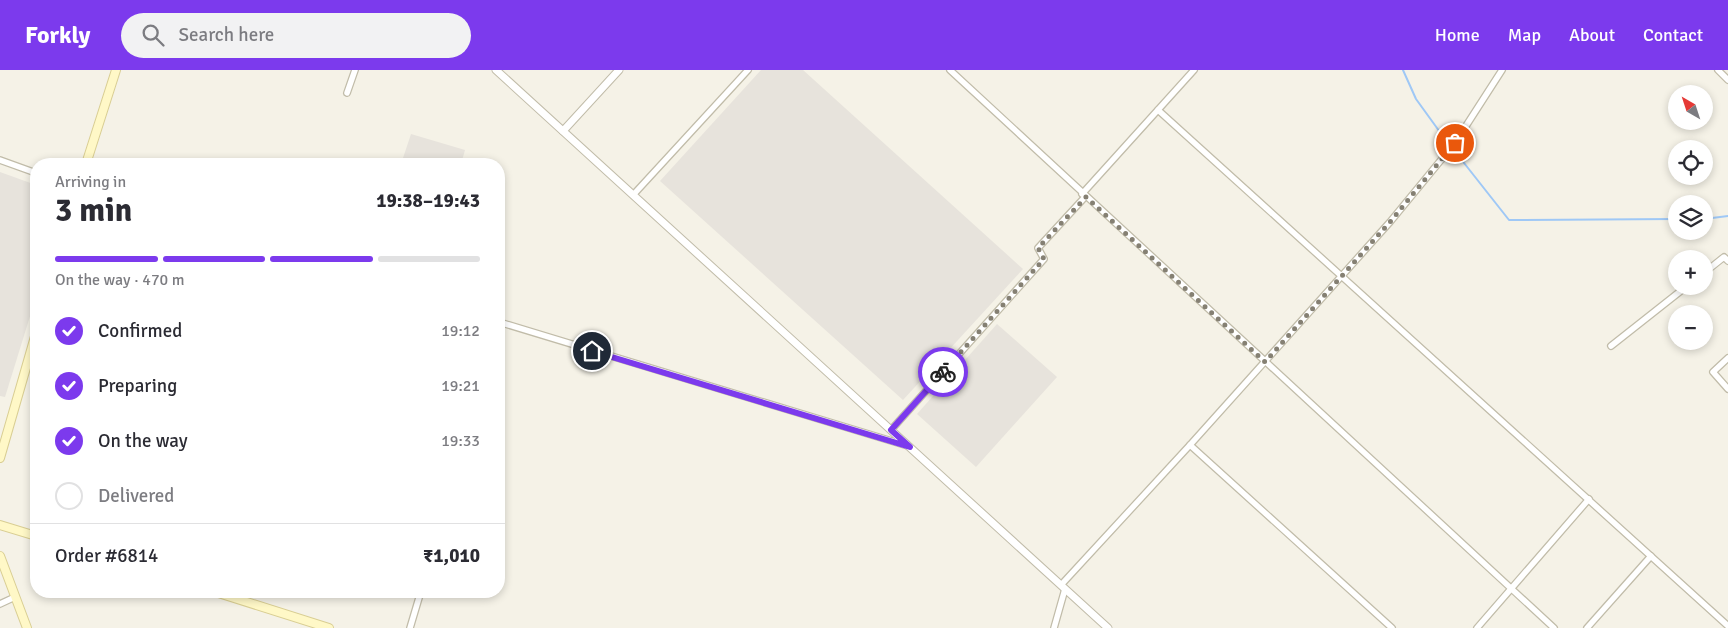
<!DOCTYPE html>
<html lang="en">
<head>
<meta charset="utf-8">
<style>
  :root { --surface:#fff; --page:#f2f2f3; --text:#2b2b33; --muted:#7c7c81; --line:#e1e1e2; --accent:#7c3aed }
  body { margin:0; font-family:Signika,sans-serif; background:var(--page); color:var(--text); height:100vh; display:flex; flex-direction:column; font-size:19px; white-space:nowrap }
  * { box-sizing:border-box; margin:0 }
  p { font-size:16px; color:var(--muted) }
  .icon { flex:none; width:28px; height:28px; fill:none; stroke:currentColor; stroke-width:2; stroke-linecap:round; stroke-linejoin:round }
  .map { position:relative; flex:1; overflow:hidden }
  .sheet { position:absolute; left:30px; top:88px; width:475px; height:440px; display:flex; flex-direction:column; background:var(--surface); border-radius:20px; box-shadow:0 2px 8px #0003 }
  .sheet>* { flex:none }
  .needle { width:32px; rotate:321deg }
  .buttons { position:absolute; left:1668px; top:15px; display:grid; gap:10px }
  .buttons a { display:grid; place-items:center; width:45px; height:45px; border-radius:50%; background:var(--surface); box-shadow:0 2px 8px #0003; font-size:25px }
  .pin { position:absolute; display:grid; place-items:center; width:42px; height:42px; color:#fff; margin:-21px; border:2px solid #fff; border-radius:50%; box-shadow:0 1px 5px #0007 }
  .courier { position:absolute; display:grid; place-items:center; width:50px; height:50px; margin:-25px; border:4px solid #7c3aed; border-radius:50%; background:#fff; color:#222; box-shadow:0 1px 6px #0007 }
  .overview em { font-style:normal; font-weight:700 }
  .overview div { display:flex; flex-direction:column-reverse }
  .overview { display:flex; align-items:center; justify-content:space-between; height:85px; padding:0 25px }
  h1 { font-size:32px; font-weight:700; line-height:38px }
  .bar { display:grid; grid-template-columns:repeat(4,1fr); gap:8px 5px; align-content:center; height:60px; padding:0 25px }
  .bar i { height:6px; border-radius:4px; background:var(--line) }
  .bar .current { background:var(--accent) }
  .bar p { grid-column:span 4 }
  .line { display:flex; align-items:center; gap:12px; padding:0 25px; border-top:1px solid var(--line) }
  .line div { flex:1 }
  ol { padding:0 25px; list-style:none }
  li { display:flex; align-items:center; gap:15px; height:55px }
  li p { margin-inline-start:auto }
  li .icon { padding:5px; border-radius:50%; background:var(--accent); color:#fff; stroke-width:4 }
  li:last-child { color:var(--muted) }
  li i { width:28px; height:28px; border:2px solid var(--line); border-radius:50% }
  header { display:flex; align-items:center; gap:30px; box-sizing:border-box; height:70px; padding:0 25px; background:var(--accent); color:#fff }
  header strong { font-size:24px }
  nav { display:flex; gap:28px; margin-inline-start:auto; font-size:18px }
  .search { width:350px; height:45px; background:var(--page); display:flex; align-items:center; gap:12px; box-sizing:border-box; padding:0 18px; border-radius:28px; color:var(--muted); font-size:19px }
  .map>svg:first-child { display:block }
</style>
</head>
<body>
<header>
<strong>Forkly</strong>
<div class="search"><svg class="icon" aria-label="search" viewBox="0 0 24 24"><circle cx="10" cy="10" r="6"/><path d="M15 15l6 6"/></svg>Search here</div>
<nav><a>Home</a><a>Map</a><a>About</a><a>Contact</a></nav>
</header>
<div class="map">
<svg width="1728" height="558" viewBox="0 0 1728 558">
  <rect width="100%" height="100%" fill="#f5f2e7"/>
  <!-- industrial -->
  <g fill="#e7e3dc">
    <path d="M761,0H803L1023,199L903,330L660,111Z"/>
    <path d="M411,64L465,80L461,94H401Z"/>
    <path d="M0,102L36,115V227L5,327L0,326Z"/>
    <path d="M997,254L1057,307L976,397L917,344Z"/>
  </g>
  <g fill="none" stroke-linecap="round" stroke-linejoin="round">
    <!-- stream -->
    <g stroke="#9fc8f6" stroke-width="2">
      <path d="M1403,0L1416,29L1450,76"/>
      <path d="M1453,79L1509,150L1676,149"/>
      <path d="M1704,149L1728,146"/>
    </g>
    <defs>
      <g id="minor">
        <path d="M950,0L1554,558"/>
        <path d="M1718,0L1728,10"/>
        <path d="M347,23L355,0"/>
        <path d="M1158,40L1728,556"/>
        <path d="M0,90L36,103"/>
        <path d="M634,124L748,0"/>
        <path d="M1082,124L1194,0"/>
        <path d="M1704,203L1724,187L1728,191"/>
        <path d="M499,252L908,376"/>
        <path d="M1611,276L1687,216"/>
        <path d="M1728,288L1713,302L1728,319"/>
        <path d="M891,360L1044,189L1038,178L1085,127"/>
        <path d="M1190,375L1392,558"/>
        <path d="M1061,515L1190,375L1390,152L1455,73L1502,0"/>
        <path d="M0,534L15,527"/>
        <path d="M410,558L421,521"/>
        <path d="M1054,558L1065,519"/>
        <path d="M1477,558L1589,429"/>
        <path d="M1587,558L1651,486"/>
      </g>
      <g id="tertiary">
        <path d="M496,0L1108,558"/>
        <path d="M563,61L619,0"/>
      </g>
      <g id="secondary">
        <path d="M86,94L116,0"/>
        <path d="M0,388L36,263"/>
        <path d="M0,455L36,466"/>
        <path d="M0,486L27,558"/>
        <path d="M212,521L329,558"/>
      </g>
    </defs>
    <!-- minor casing -->
    <use href="#minor" stroke="#c1bca9" stroke-width="8"/>
    <!-- tertiary casing -->
    <use href="#tertiary" stroke="#c1bca9" stroke-width="9"/>
    <!-- secondary casing -->
    <use href="#secondary" stroke="#d9ce93" stroke-width="10"/>
    <!-- minor -->
    <use href="#minor" stroke="#fff" stroke-width="5.5"/>
    <!-- tertiary -->
    <use href="#tertiary" stroke="#fff" stroke-width="7"/>
    <!-- secondary -->
    <use href="#secondary" stroke="#fff8c7" stroke-width="8"/>
  </g>
  <g fill="none" stroke-linecap="round" stroke-linejoin="round">
    <!-- done -->
    <path stroke="#858073" stroke-width="5" stroke-dasharray="0 9" d="M943,302L1044,189L1038,178L1086,127L1265,292L1390,152L1455,73"/>
    <!-- route -->
    <path stroke="#7c3aed" stroke-width="6" d="M592,281L910,377L891,360L943,302"/>
  </g>
</svg>
<div class="buttons">
<a><svg class="needle" viewBox="-14 -14 28 28"><path d="M0-13l5 13h-10z" fill="#e53935"/><path d="M0 13l5-13h-10z" fill="#7c7c81"/></svg></a>
<a><svg class="icon" aria-label="locate" viewBox="0 0 24 24"><circle cx="12" cy="12" r="6"/><path d="M12 2v4M12 18v4M2 12h4M18 12h4"/></svg></a>
<a><svg class="icon" aria-label="layers" viewBox="0 0 24 24"><path d="M12 4l9 5-9 5-9-5zM3 14l9 5 9-5"/></svg></a>
<a>+</a>
<a>−</a>
</div>
<div class="pin" style="left:1455px;top:73px;background:#ea580c"><svg class="icon" aria-label="bag" viewBox="0 0 24 24"><path d="M5 8h14l-1 12H6zM9 8a3 3 0 0 1 6 0"/></svg></div>
<div class="pin" style="left:592px;top:281px;background:#1f2937"><svg class="icon" aria-label="home" viewBox="0 0 24 24"><path d="M3 11l9-7 9 7M6 9v11h12V9"/></svg></div>
<div class="courier" style="left:943px;top:302px"><svg class="icon" aria-label="bike" viewBox="0 0 24 24"><circle cx="6" cy="16" r="4"/><circle cx="18" cy="16" r="4"/><path d="M6 16l4-8h5l3 8M10 8l3 8H6M13 5h3"/></svg></div>
<section class="sheet">
<div class="overview"><div><h1>3 min</h1><p>Arriving in</p></div><em>19:38–19:43</em></div>
<div class="bar"><i class="current"></i><i class="current"></i><i class="current"></i><i></i><p>On the way · 470 m</p></div>
<ol>
<li><svg class="icon" aria-label="check" viewBox="0 0 24 24"><path d="M5 12l5 5 9-10"/></svg>Confirmed<p>19:12</p></li>
<li><svg class="icon" aria-label="check" viewBox="0 0 24 24"><path d="M5 12l5 5 9-10"/></svg>Preparing<p>19:21</p></li>
<li><svg class="icon" aria-label="check" viewBox="0 0 24 24"><path d="M5 12l5 5 9-10"/></svg>On the way<p>19:33</p></li>
<li><i></i>Delivered</li>
</ol>
<div class="line" style="height:65px"><div>Order #6814</div><b>₹1,010</b></div>
</section>
</div>
</body>
</html>
